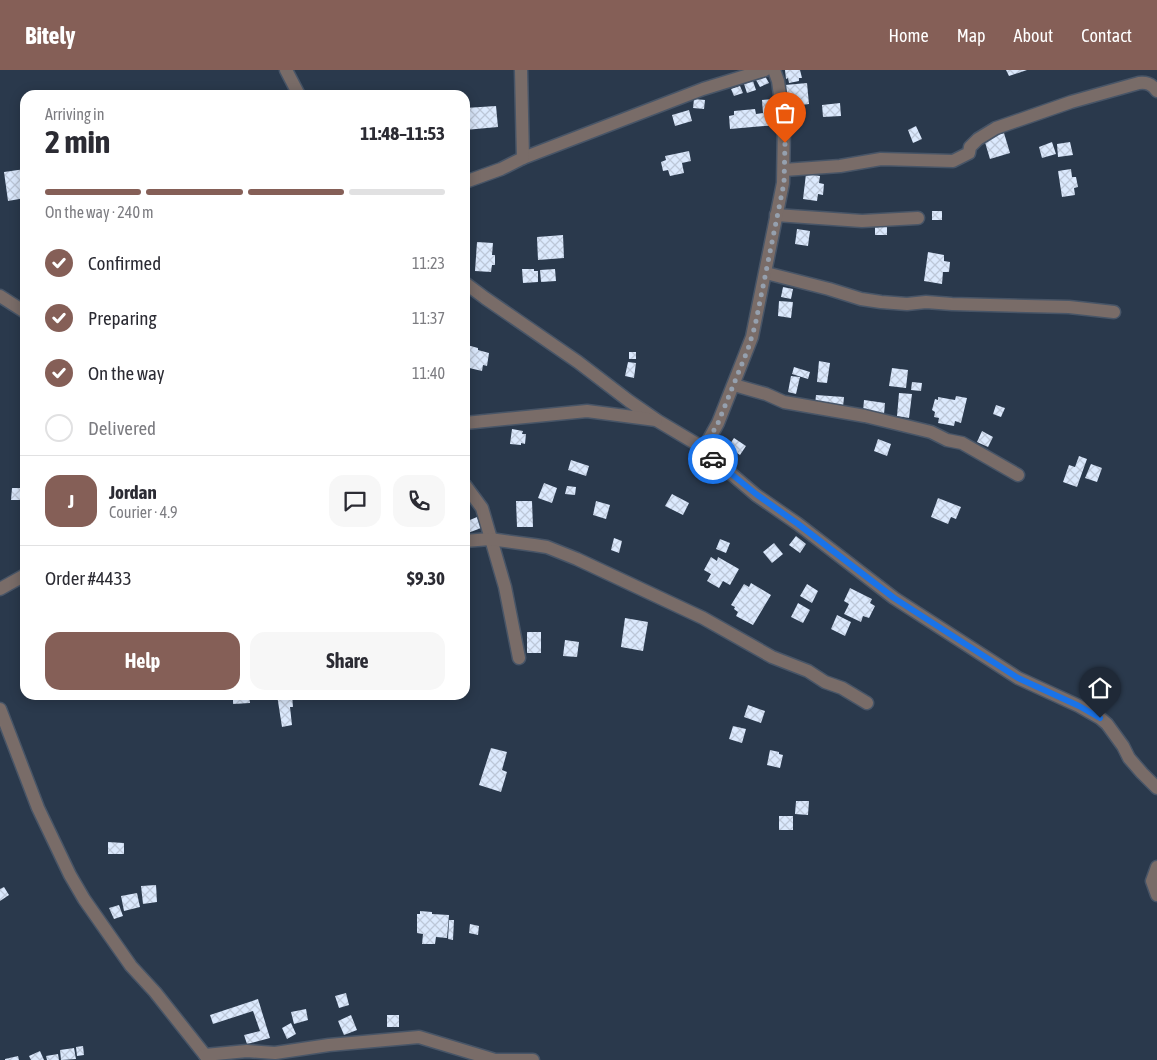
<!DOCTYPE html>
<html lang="en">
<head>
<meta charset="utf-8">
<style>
  :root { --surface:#fff; --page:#f7f7f7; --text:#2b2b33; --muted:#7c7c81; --line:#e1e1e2; --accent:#855f57 }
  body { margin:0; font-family:"Asap Condensed",sans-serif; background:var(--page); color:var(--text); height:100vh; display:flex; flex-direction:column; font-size:19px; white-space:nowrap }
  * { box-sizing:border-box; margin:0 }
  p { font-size:16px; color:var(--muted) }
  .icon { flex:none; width:28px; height:28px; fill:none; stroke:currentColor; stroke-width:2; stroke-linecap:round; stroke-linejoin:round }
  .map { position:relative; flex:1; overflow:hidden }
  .details { position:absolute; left:20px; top:20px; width:450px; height:610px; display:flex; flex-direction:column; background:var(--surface); border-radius:15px; box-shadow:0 2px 12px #0003 }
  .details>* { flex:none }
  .pin { position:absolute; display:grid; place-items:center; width:42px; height:42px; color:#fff; margin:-51px -21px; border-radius:50% 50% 50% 0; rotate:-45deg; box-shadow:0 0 5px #0007 }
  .pin .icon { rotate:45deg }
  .courier { position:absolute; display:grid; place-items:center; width:50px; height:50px; margin:-25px; border:4px solid #1a73e8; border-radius:50%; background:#fff; color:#222; box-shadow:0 1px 6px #0007 }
  .headline em { font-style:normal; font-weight:700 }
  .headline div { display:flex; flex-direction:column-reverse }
  .headline { display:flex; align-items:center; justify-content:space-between; height:85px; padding:0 25px }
  h1 { font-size:32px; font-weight:700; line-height:38px }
  .bar { display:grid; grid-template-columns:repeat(4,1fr); gap:8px 5px; align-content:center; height:60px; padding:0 25px }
  .bar i { height:6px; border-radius:4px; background:var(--line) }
  .bar .current { background:var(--accent) }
  .bar p { grid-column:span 4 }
  .line { display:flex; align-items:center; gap:12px; padding:0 25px; border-top:1px solid var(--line) }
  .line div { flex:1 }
  .round { display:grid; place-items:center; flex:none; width:52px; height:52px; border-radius:15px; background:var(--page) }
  ol { padding:0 25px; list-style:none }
  li { display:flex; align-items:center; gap:15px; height:55px }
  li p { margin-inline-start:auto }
  li .icon { padding:5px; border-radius:50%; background:var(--accent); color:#fff; stroke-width:4 }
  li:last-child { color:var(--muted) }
  li i { width:28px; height:28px; border:2px solid var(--line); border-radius:50% }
  .primary-button { display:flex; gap:10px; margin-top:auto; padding:10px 25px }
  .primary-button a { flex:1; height:58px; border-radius:15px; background:var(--accent); color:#fff; font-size:20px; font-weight:700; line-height:58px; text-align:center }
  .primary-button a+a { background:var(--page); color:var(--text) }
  header { display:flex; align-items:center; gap:30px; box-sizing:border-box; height:70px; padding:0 25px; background:var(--accent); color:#fff }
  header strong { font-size:24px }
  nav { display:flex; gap:28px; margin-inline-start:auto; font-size:18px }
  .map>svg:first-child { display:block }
</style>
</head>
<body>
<header>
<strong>Bitely</strong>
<nav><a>Home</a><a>Map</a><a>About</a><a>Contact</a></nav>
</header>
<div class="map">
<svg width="1157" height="990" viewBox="0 0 1157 990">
  <defs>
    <pattern id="building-cross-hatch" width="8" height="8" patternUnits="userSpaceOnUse" patternTransform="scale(1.25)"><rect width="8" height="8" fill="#dbe9fd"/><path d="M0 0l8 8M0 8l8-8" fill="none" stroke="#bcc7d8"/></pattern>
  </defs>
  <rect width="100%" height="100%" fill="#2a394c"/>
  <!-- building -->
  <g fill="url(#building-cross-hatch)">
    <path d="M785,0H800L802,8H799V11L789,13L788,8L786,9Z"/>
    <path d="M1006,0H1027L1009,6Z"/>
    <path d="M765,6L769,13L760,17L756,10Z"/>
    <path d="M753,11L756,20L747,23L744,14Z"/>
    <path d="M807,13L809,34L788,37L785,15Z"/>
    <path d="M740,16L743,23L734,26L731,19Z"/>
    <path d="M694,29L705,30L704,39L693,38Z"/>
    <path d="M773,29L776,55L730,59L729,46L734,45V41L755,39L756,44L763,43L762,30Z"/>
    <path d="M840,33L841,46L823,47L822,35Z"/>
    <path d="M496,36L498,57L465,60V38Z"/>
    <path d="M689,40L692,51L675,56L672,45Z"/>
    <path d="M916,56L922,69L913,73L908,60Z"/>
    <path d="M1004,63L1010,83L990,89L984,69Z"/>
    <path d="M1052,72L1056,84L1042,88L1039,77Z"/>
    <path d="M1070,72L1073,85L1058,87L1057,74Z"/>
    <path d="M689,81L691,91L682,93L684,103L670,106L668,100L663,101L661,92L666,90L665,86Z"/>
    <path d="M25,99V128L8,131L4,102Z"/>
    <path d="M1071,99L1072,107H1076L1078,117L1074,118L1075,125L1062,127L1058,101Z"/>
    <path d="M806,104L820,106L819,113L824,114L823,125L818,124L817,131L803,129Z"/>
    <rect x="932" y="141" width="10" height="9"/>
    <rect x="875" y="152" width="12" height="13"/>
    <path d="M797,159L810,161L808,176L795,174Z"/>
    <path d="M563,165L564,188L538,190L537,167Z"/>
    <rect x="465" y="172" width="2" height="10"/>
    <path d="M477,172L493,173L492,185H495V195H492L491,202L475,201Z"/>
    <path d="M928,182L944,185V191L950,192L949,202H943L942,214L924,211Z"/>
    <path d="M522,199H534V201H538V212L523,213Z"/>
    <path d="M555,199L556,211L541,212L540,200Z"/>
    <path d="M783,217L793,219L791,229L781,227Z"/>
    <path d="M779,231L793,232L791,248L778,246Z"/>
    <path d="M467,275L478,278V280L489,283L487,296L483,295L482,301L465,297V279Z"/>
    <rect x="629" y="282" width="7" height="7"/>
    <path d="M819,291L830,293L827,313L817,312Z"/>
    <path d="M628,292L636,293L634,308L625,306Z"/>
    <path d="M794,297L810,302L808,309L792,304Z"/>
    <path d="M892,298L908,300L906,318L889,316Z"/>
    <path d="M791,306L800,307L796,324L788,322Z"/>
    <path d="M912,312L922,313L921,321L911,320Z"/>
    <path d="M899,323L912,324L909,348L897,346Z"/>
    <path d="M816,325L844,327L843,337L815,335Z"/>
    <path d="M956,326L967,328L961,353L955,351L954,356L938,353L939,348L934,347L935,342L932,340L935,329L938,330V327L955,330Z"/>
    <path d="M864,330L885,333L884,344L863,341Z"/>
    <path d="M996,335L1005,338L1001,347L993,344Z"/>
    <path d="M512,359L523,361L522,364H526L525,374L521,373V375L510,374Z"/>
    <path d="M982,361L993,367L988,377L977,372Z"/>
    <path d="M734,368L746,376L740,385L728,377Z"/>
    <path d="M878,369L891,374L887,386L874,381Z"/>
    <path d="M1079,386L1087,389L1077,417L1063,412L1069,395L1075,397Z"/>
    <path d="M571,390L589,396L586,406L568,400Z"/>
    <path d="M1091,394L1102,398L1097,412L1085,408Z"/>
    <path d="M544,413L557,418L552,433L538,428Z"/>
    <path d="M567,416L576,417L575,425L565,424Z"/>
    <path d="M12,418H24V430H11Z"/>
    <path d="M672,424L689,433L683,445L665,436Z"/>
    <path d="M938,428L961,437L956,449L951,447L948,454L931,447Z"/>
    <path d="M516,431H532L533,457H517Z"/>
    <path d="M596,431L610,435L606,449L593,445Z"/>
    <path d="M477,447L481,458L468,463L465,452Z"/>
    <path d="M796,466L806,474L800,483L789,475Z"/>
    <path d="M614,468L622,471L619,483L611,480Z"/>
    <path d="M720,469L730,473L726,483L716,479Z"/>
    <path d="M774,473L783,484L772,493L763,482Z"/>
    <path d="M711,487L717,491L718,487L739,499L730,515L723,511L719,518L707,511L711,504L704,500Z"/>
    <path d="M751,513L771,525L753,555L736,546L738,542L734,539L735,537L731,535L744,514L749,517Z"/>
    <path d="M807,514L818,521L812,533L800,526Z"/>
    <path d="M850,518L872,529L870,533L875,536L869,548L863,546L861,552L844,544L849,534L844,531Z"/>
    <path d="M798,533L810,540L803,553L791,547Z"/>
    <path d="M837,545L851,552L845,566L831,559Z"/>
    <path d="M625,548L648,552L643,581L621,577Z"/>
    <rect x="527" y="562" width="14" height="21"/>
    <path d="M565,570L579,572L577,587L563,586Z"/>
    <path d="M233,625H249L250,633L233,634Z"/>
    <path d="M277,625H292L293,637H290L292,655L282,657Z"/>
    <path d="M748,635L765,641L761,653L744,647Z"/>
    <path d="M733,656L746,659L742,673L729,669Z"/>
    <path d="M491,678L507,682L502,700L507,702L501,722L479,715Z"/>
    <path d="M770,680L779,682V684L783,685L780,698L767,695Z"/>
    <path d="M796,731H809L808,745L795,744Z"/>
    <rect x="779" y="746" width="14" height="14"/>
    <path d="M108,772L124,773V784H108Z"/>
    <path d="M156,815L157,832L143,834L141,816Z"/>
    <path d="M4,817L9,825L0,831V819Z"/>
    <path d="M137,823L140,837L124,841L121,826Z"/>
    <path d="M119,835L123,846L114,849L109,838Z"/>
    <path d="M420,841L432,842V844L449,845L447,868L436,867L435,874H422L423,864L417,863V844H420Z"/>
    <path d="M449,850H454L453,870L448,869Z"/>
    <path d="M470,854L479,856L478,865L469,863Z"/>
    <path d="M346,923L349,935L339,938L335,926Z"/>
    <path d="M258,929L270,968L247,974L244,965L260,961L253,941L213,954L210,945Z"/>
    <path d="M306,939L308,950L294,954L291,942Z"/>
    <path d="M351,945L357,960L344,965L338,951Z"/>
    <rect x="387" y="945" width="12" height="12"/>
    <path d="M291,953L296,964L287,969L282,958Z"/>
    <path d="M83,976L84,985L77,986L76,977Z"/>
    <path d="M74,978L76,989L61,990L60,980Z"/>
    <path d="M40,981L44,990H31L29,986Z"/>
    <path d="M58,984L59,990H47L46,986Z"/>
    <path d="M18,986L19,990H5V989Z"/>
  </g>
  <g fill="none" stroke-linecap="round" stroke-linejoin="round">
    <defs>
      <g id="minor">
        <path d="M286,0L299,25"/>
        <path d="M523,88L703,19L765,0"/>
        <path d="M784,100L840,96L881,89L953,91L969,83L970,77L978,69L996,58L1071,32L1139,13C1147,12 1152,14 1157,21"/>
        <path d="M465,112L501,99L523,88L521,0"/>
        <path d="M776,145L862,151L918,148"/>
        <path d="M766,203L829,219L861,229L881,232L907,234L926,232L952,234L1069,237L1114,242"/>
        <path d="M465,213L485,228L578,292L629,331L658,351L695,373L756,425L798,454L894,528L1018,608L1079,636L1100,648L1107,654L1123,676L1129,688L1142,703L1157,718"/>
        <path d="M0,226L25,242"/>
        <path d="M734,315L766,324L784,332L865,346L931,362L947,370L962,373L1018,405"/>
        <path d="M465,353L587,341L656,350"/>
        <path d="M703,380L718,353L752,267L783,113L784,53L778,11L774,0"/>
        <path d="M465,415L482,438L505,517L519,588"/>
        <path d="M465,471L490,469L534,475L547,477L577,489L703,548L772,587L808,601L825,612L842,618L867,633"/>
        <path d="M0,519L25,505"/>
        <path d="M0,639L38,738L70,805L84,829L131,896L155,922L209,990"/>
        <path d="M1157,797L1152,811L1157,825"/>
        <path d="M205,985L247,981L275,983L329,975L419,967L495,990H533"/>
      </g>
    </defs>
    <!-- minor casing -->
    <use href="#minor" stroke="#485567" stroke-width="15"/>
    <!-- minor -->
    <use href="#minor" stroke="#796c68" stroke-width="12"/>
  </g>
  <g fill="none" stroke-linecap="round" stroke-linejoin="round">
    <!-- done -->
    <path stroke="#95a0ae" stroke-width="5" stroke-dasharray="0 9" d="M713,389L703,380L718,353L748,279L755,256L784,113L785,73"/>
    <!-- route -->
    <path stroke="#1a73e8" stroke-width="6" d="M713,389L756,424L798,454L894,528L1018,608L1079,636L1100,648"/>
  </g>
</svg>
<div class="pin" style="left:785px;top:73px;background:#ea580c"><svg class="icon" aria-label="bag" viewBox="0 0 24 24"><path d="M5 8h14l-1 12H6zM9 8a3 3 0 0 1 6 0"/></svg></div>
<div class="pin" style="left:1100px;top:648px;background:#1f2937"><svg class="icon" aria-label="home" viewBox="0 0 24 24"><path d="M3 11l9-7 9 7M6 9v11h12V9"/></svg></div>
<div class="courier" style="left:713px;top:389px"><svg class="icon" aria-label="car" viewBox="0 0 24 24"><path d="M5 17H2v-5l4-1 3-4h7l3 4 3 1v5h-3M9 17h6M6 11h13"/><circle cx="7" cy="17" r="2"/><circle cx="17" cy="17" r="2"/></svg></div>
<section class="details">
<div class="headline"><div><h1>2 min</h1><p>Arriving in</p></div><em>11:48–11:53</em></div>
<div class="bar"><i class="current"></i><i class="current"></i><i class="current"></i><i></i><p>On the way · 240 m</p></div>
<ol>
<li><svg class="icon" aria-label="check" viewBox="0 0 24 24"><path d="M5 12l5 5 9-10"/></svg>Confirmed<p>11:23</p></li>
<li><svg class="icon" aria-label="check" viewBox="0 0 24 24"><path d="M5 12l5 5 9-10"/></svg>Preparing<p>11:37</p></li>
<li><svg class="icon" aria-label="check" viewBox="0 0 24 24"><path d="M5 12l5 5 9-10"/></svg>On the way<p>11:40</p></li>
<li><i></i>Delivered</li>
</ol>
<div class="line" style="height:90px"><b class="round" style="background:var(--accent);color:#fff">J</b><div><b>Jordan</b><p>Courier · 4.9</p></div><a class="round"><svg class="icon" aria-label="chat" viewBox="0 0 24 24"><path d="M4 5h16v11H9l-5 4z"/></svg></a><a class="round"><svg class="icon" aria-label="phone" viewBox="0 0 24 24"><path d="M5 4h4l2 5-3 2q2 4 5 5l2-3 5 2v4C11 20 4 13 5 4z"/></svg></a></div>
<div class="line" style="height:65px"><div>Order #4433</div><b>$9.30</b></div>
<div class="primary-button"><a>Help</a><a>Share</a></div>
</section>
</div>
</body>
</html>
